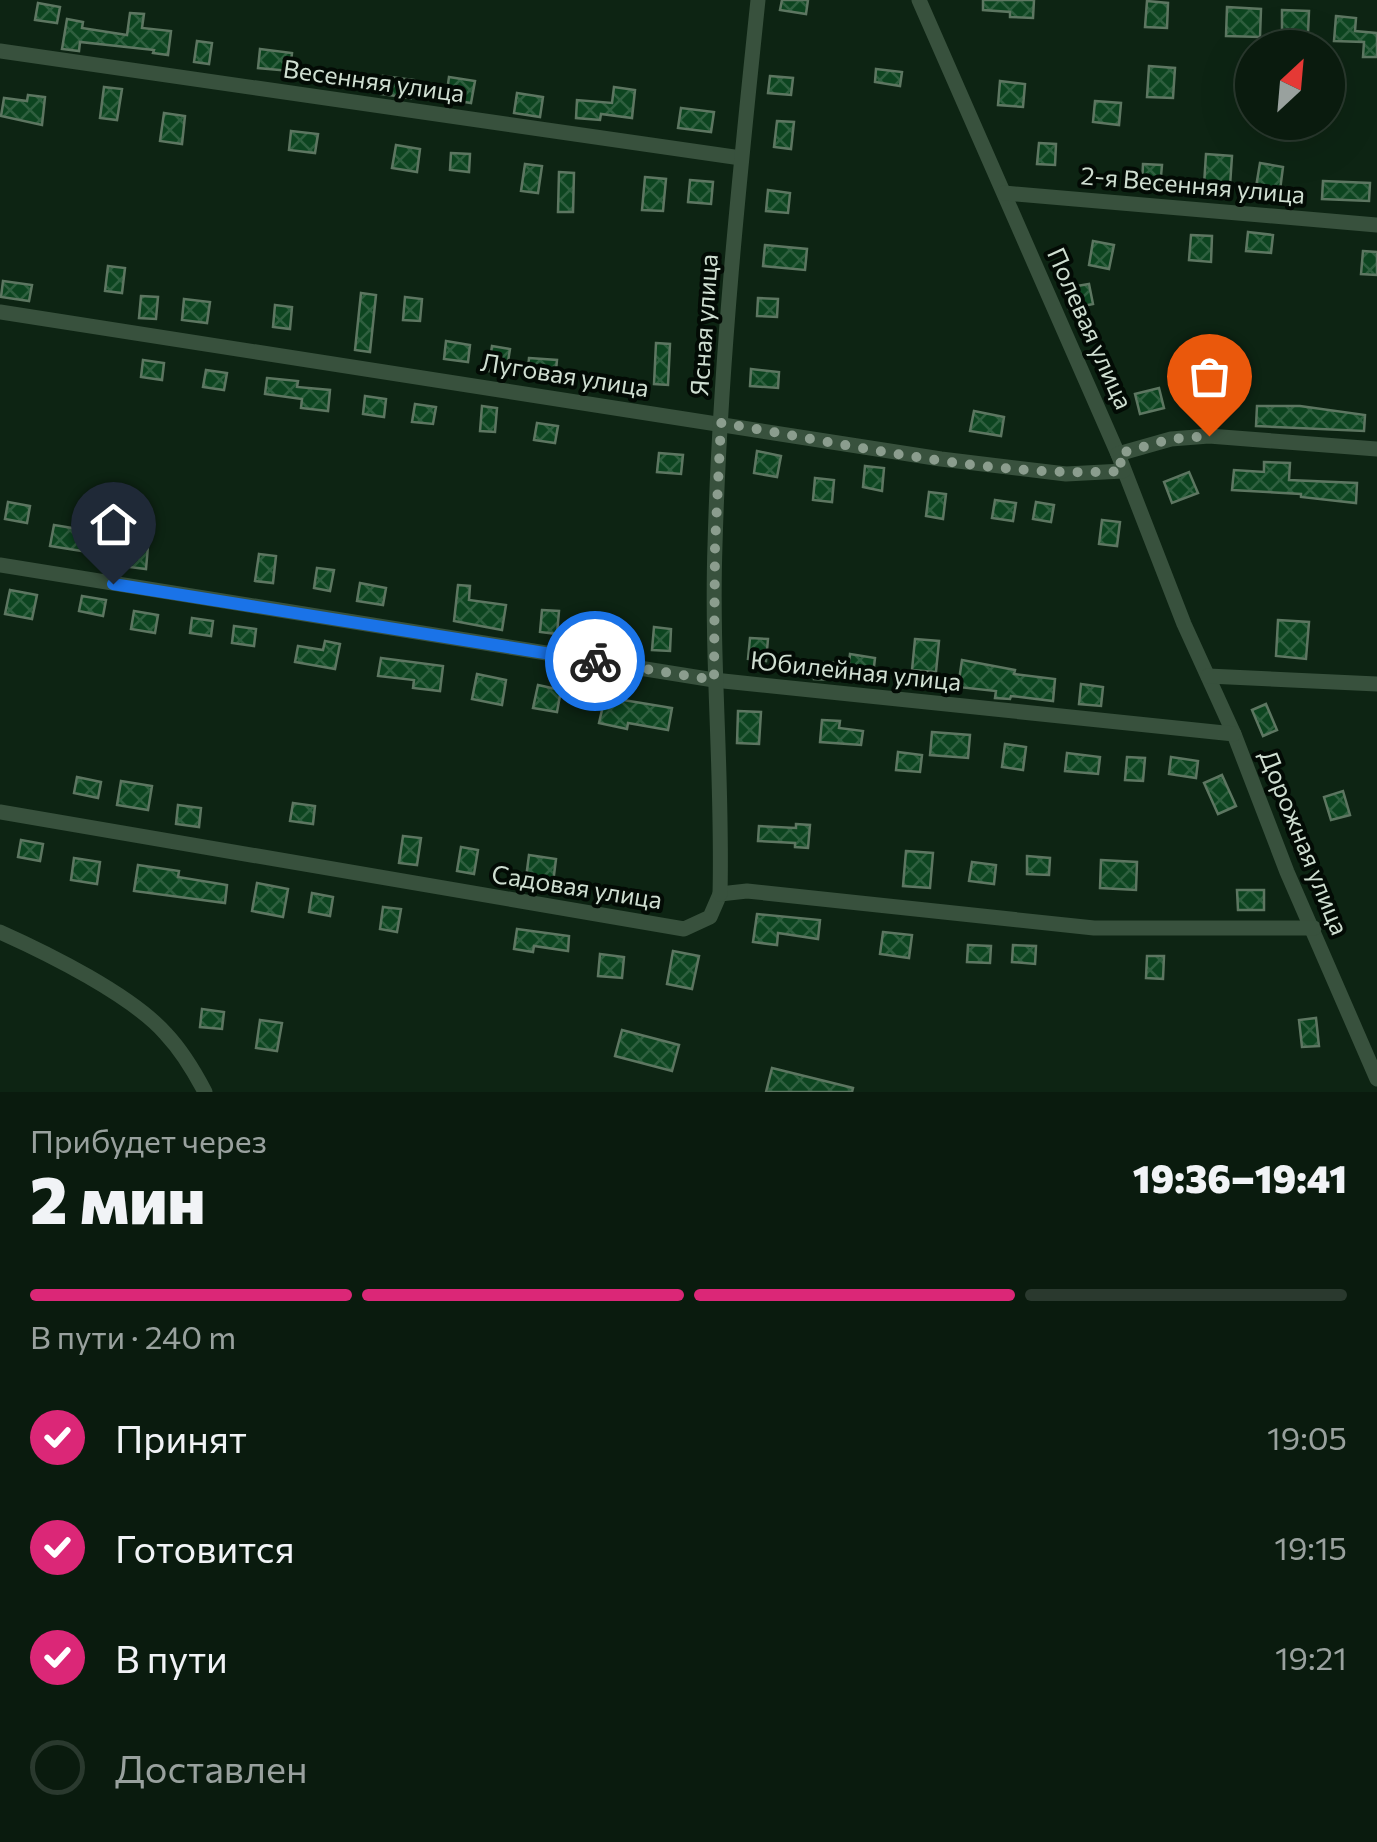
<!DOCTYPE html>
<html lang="ru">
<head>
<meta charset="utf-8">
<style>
  :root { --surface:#0a1b0e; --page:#132417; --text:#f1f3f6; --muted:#99a19e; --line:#2a392e; --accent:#db2777 }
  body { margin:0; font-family:Commissioner,sans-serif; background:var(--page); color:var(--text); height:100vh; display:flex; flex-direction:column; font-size:38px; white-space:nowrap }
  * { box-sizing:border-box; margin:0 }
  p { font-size:32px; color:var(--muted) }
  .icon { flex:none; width:55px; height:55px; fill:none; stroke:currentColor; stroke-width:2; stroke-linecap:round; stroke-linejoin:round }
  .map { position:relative; height:1092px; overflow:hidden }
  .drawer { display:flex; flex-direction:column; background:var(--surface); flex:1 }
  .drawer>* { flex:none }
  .needle { width:65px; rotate:26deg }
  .controls { position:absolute; left:1235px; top:30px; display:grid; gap:20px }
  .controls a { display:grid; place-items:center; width:110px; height:110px; border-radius:50%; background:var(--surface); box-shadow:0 10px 40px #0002,0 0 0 2px var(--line); font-size:50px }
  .pin { position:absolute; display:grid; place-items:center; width:85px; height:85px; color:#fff; margin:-102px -42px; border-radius:50% 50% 50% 0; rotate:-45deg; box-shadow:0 0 10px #0007 }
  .pin .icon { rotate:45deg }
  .courier { position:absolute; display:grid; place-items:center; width:100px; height:100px; margin:-50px; border:8px solid #1a73e8; border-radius:50%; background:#fff; color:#222; box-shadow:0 2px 12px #0007 }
  .headline em { font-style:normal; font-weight:800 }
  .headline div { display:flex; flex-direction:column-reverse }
  .headline { display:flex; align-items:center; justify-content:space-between; height:170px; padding:0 30px }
  h1 { font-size:65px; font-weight:800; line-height:75px }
  .bar { display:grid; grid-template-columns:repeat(4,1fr); gap:15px 10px; align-content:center; height:120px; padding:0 30px }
  .bar i { height:12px; border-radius:8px; background:var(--line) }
  .bar .current { background:var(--accent) }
  .bar p { grid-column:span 4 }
  ol { padding:0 30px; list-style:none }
  li { display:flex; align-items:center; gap:30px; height:110px }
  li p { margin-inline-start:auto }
  li .icon { padding:10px; border-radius:50%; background:var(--accent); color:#fff; stroke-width:4 }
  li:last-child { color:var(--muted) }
  li i { width:55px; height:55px; border:5px solid var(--line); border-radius:50% }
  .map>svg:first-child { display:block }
</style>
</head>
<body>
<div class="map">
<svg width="1377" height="1092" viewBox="0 0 1377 1092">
  <defs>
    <pattern id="building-cross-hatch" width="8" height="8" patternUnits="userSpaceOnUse" patternTransform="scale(2.5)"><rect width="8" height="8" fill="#0d4520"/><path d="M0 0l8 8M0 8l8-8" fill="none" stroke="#2f5f3f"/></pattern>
  </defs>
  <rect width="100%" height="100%" fill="#0d2413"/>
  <!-- building -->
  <g fill="url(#building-cross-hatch)" stroke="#5d7661" stroke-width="2.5">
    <path d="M782,0H808L806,14L780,10Z"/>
    <path d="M983,0H1034L1033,18L1010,17V12L983,10Z"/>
    <path d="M1147,1L1168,3L1167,28L1145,27Z"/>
    <path d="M38,3L60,7L57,23L35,20Z"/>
    <path d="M1227,7L1261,9L1260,37L1226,36Z"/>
    <path d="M1282,10L1309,11L1308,33L1282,32Z"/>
    <path d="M130,13L144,14L142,28L171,31L168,55L153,53L154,50L80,42L79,51L62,49L67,19L83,22L82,28L127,35Z"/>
    <path d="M1336,16L1356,18L1355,31L1377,33V57H1363L1364,42L1334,41Z"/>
    <path d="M197,41L212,43L209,64L194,62Z"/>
    <path d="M260,49L292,53L290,71L258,68Z"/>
    <path d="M1149,66L1175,68L1173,98L1147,97Z"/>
    <path d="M876,69L902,72L900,86L875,82Z"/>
    <path d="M383,76L414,80L411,98L381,94Z"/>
    <path d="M770,76L793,78L791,95L768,93Z"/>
    <path d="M449,77L475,81L471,103L446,99Z"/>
    <path d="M1000,81L1025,84L1023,107L998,105Z"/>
    <path d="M104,87L122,89L117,120L100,118Z"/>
    <path d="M614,87L635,90L632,118L601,114L600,120L576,118L577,100L612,103Z"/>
    <path d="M517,93L543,97L540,117L514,113Z"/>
    <path d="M28,95L45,97L42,125L1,116L4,98L27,101Z"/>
    <path d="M1095,101L1121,103L1119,125L1093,122Z"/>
    <path d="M681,108L714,112L711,132L678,128Z"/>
    <path d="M164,113L185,116L182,144L160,141Z"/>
    <path d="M777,121L794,122L791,149L774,147Z"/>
    <path d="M291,131L318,134L315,153L289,150Z"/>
    <path d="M1039,143L1056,144L1055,165L1037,164Z"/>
    <path d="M396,145L420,149L417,172L392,168Z"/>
    <path d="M451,153L470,154L469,172L450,170Z"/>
    <path d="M1206,154L1232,156L1230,186L1204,185Z"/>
    <path d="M1260,163L1283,167L1280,190L1256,187Z"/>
    <path d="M525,164L542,166L538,193L521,191Z"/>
    <path d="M1143,164L1162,165L1160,187L1142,186Z"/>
    <path d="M559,172L574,173L573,212H558Z"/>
    <path d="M645,177L666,179L663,211L642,210Z"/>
    <path d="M690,180L713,182L711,204L688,202Z"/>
    <path d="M1323,181L1370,183L1369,201L1322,199Z"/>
    <path d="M768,190L790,193L788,213L766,211Z"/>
    <path d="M1248,232L1273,235L1271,253L1246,251Z"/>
    <path d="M1191,235L1212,236L1211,262L1189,260Z"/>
    <path d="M1093,241L1114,245L1109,269L1089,265Z"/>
    <path d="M765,245L807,249L805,270L763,266Z"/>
    <path d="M1363,251L1377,252V275L1361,274Z"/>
    <path d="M108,266L125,268L122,293L105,291Z"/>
    <path d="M3,281L32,285L29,301L1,297Z"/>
    <path d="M1089,284L1093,304L1069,309L1065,288Z"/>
    <path d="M361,293L376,295L370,352L355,350Z"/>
    <path d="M141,296L158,297L156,319L139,318Z"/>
    <path d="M405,297L422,299L420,321L403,320Z"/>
    <path d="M758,298L778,299L777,317L757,316Z"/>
    <path d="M184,299L210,302L207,323L182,320Z"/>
    <path d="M275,305L292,307L290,329L273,327Z"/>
    <path d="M446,341L470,345L468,362L444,359Z"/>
    <path d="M656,343L670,344L668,385L654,384Z"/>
    <path d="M492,346L510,349L506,374L488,371Z"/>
    <path d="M529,358L557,360L555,381L527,379Z"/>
    <path d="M143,360L164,363L162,380L141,377Z"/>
    <path d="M751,369L779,372L778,388L750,386Z"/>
    <path d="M206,370L227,373L224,390L203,387Z"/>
    <path d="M1229,371L1246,372L1245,392L1228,391Z"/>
    <path d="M267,378L298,381L297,387L330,390L328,411L301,408L302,399L265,394Z"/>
    <path d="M1159,388L1164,408L1140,414L1135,394Z"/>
    <path d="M1219,390L1220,417L1197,418L1196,391Z"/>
    <path d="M365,396L386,399L384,417L363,414Z"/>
    <path d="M415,404L436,407L433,424L412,422Z"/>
    <path d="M482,406L497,408L495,432L480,431Z"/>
    <path d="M1257,406H1300L1365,415L1364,431L1256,426Z"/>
    <path d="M974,411L1004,417L1001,436L970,431Z"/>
    <path d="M537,423L558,426L555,443L534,440Z"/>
    <path d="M757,451L781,456L777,477L754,473Z"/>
    <path d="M659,453L683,455L681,474L657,472Z"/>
    <path d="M1264,462L1290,463L1289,480L1357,483L1356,503L1301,497V494L1232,490L1234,470L1264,472Z"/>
    <path d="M865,466L884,468L882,491L863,487Z"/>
    <path d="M1189,472L1198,493L1172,503L1164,482Z"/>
    <path d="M815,478L834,480L832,502L813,500Z"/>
    <path d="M929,492L946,494L943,519L926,516Z"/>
    <path d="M995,500L1016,503L1013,521L992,518Z"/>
    <path d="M8,502L30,506L27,523L5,519Z"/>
    <path d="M1036,502L1054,505L1051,522L1033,519Z"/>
    <path d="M1102,520L1120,522L1117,546L1099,544Z"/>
    <path d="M54,525L85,530L82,551L50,546Z"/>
    <path d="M131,545L148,546L146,569L129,567Z"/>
    <path d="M259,554L276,556L273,583L255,581Z"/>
    <path d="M317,568L334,570L330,591L314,588Z"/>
    <path d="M360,583L386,588L383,605L357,601Z"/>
    <path d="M458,585L470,586L469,600L506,605L502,630L454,621Z"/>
    <path d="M10,590L37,595L32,619L5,614Z"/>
    <path d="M82,596L106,600L103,616L79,611Z"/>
    <path d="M542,610L559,611L557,634L540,632Z"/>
    <path d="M134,611L158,615L155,633L131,629Z"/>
    <path d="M192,618L213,621L211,636L190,633Z"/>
    <path d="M1278,620L1309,622L1306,659L1276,656Z"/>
    <path d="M234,626L256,629L254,646L232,643Z"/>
    <path d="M654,627L671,629L670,651L652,650Z"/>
    <path d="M750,638L768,639L766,661L748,659Z"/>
    <path d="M915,639L939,641L936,672L912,670Z"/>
    <path d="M325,641L340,644L335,669L295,662L298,646L323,650Z"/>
    <path d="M850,654L875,658L873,675L848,672Z"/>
    <path d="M381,658L443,666L440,691L413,688L414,680L378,676Z"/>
    <path d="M962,660L1015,670L1014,674L1055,679L1053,701L1011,696L1010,699L995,698L996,691L958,687Z"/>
    <path d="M815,662L838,663L837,680L814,679Z"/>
    <path d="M477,674L506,680L502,705L472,699Z"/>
    <path d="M1081,684L1103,687L1101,706L1079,704Z"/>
    <path d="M538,685L561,690L557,712L533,708Z"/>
    <path d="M605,697L672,708L668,730L628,723L627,729L599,723Z"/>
    <path d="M1266,704L1277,730L1263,736L1252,710Z"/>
    <path d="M738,711L761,712L759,744L737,743Z"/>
    <path d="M822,720L840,721L839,728L863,731L861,745L820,742Z"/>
    <path d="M932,732L970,735L968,758L930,755Z"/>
    <path d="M1005,744L1026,747L1023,770L1002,767Z"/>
    <path d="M898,752L922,755L920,772L896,770Z"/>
    <path d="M1067,753L1100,757L1098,774L1065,771Z"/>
    <path d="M1127,757L1145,758L1143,781L1125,780Z"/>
    <path d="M1171,757L1198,761L1196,778L1169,774Z"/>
    <path d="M1222,775L1236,806L1218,814L1204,783Z"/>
    <path d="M77,777L101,782L98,798L74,793Z"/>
    <path d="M121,781L152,786L148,810L117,805Z"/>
    <path d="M1343,791L1350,815L1331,820L1324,797Z"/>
    <path d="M293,803L315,806L313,824L290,821Z"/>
    <path d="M178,805L201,808L199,827L176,824Z"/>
    <path d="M796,824L810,825L808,848L795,847V843L758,841L759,826L796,828Z"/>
    <path d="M403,836L421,838L417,865L399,863Z"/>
    <path d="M21,840L43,844L40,861L18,857Z"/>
    <path d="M461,847L478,850L474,874L457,871Z"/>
    <path d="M906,851L933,853L930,888L903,886Z"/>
    <path d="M529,855L556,859L553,883L526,878Z"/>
    <path d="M1027,856L1050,858L1049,875L1027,874Z"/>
    <path d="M74,858L100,862L97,884L71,880Z"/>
    <path d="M1101,860L1137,862L1136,890L1100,888Z"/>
    <path d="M972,862L996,865L994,884L969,881Z"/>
    <path d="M138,865L179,871L178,877L227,885L225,903L134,891Z"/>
    <path d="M257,883L288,889L283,917L252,911Z"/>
    <path d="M1237,890H1264V910H1238Z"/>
    <path d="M312,893L333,897L330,916L309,912Z"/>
    <path d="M383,907L401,909L397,932L380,929Z"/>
    <path d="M757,914L820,920L818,939L778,933L777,945L753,942Z"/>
    <path d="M517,929L569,936L568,951L534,946L533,952L514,949Z"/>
    <path d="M883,932L912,935L909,958L880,954Z"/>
    <path d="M968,945L991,946L990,963L967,962Z"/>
    <path d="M1013,945L1036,946L1035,964L1012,962Z"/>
    <path d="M673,951L699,956L692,989L667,984Z"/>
    <path d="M600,954L624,957L622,978L598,976Z"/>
    <path d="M1147,956H1164L1163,979L1146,978Z"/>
    <path d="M202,1009L224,1012L222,1029L200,1027Z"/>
    <path d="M1316,1018L1319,1046L1302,1047L1299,1020Z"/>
    <path d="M260,1020L282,1023L277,1051L256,1048Z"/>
    <path d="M622,1030L679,1045L672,1071L615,1056Z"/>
    <path d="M772,1068L853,1088L852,1092H766Z"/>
  </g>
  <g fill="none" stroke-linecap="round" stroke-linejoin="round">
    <!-- minor -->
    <g stroke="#38513d" stroke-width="15">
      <path d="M919,0L1118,454L1184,624L1234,734L1287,872L1377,1079"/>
      <path d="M0,51L741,158"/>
      <path d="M1004,193L1377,225"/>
      <path d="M0,312L941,459L1066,474L1123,471"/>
      <path d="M1118,454L1171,439L1209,436L1377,449"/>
      <path d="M0,565L714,680L1234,734"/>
      <path d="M1208,676L1377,684"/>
      <path d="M0,812L684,929L710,917L720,894L747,891L1094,928H1314"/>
      <path d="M720,894C723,778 711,662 715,545C720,363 739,181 758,0"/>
      <path d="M0,932C47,953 132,995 166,1034C182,1051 194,1071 205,1092"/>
    </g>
  </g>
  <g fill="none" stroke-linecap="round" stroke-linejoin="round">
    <!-- done -->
    <path stroke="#8b9d8e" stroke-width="10" stroke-dasharray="0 18" d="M595,661L714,680L715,546L721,423C848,444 996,479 1123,471L1118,454L1171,439L1209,436"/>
    <!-- route -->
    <path stroke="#1a73e8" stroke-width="12" d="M113,584L595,661"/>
  </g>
  <g text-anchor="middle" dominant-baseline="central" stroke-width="8" stroke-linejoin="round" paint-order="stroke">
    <!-- street labels -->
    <g font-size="25" fill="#cfded1" stroke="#030b05">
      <text transform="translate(374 80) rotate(8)">Весенняя улица</text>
      <text transform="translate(1193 184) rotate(5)">2-я Весенняя улица</text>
      <text transform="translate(703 325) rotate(-86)">Ясная улица</text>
      <text transform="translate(1091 328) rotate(66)">Полевая улица</text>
      <text transform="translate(565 374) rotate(9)">Луговая улица</text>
      <text transform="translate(856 670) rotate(6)">Юбилейная улица</text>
      <text transform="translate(1305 842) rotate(68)">Дорожная улица</text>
      <text transform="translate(577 886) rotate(9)">Садовая улица</text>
    </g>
  </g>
</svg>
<div class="controls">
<a><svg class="needle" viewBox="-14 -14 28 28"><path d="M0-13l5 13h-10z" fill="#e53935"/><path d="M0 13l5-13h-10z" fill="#99a19e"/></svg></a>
</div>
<div class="pin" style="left:1209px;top:436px;background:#ea580c"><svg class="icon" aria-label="bag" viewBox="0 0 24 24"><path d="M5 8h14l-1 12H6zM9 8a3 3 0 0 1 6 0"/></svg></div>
<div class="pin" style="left:113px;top:584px;background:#1f2937"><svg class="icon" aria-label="home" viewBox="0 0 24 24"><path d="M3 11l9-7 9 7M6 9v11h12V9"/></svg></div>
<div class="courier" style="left:595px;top:661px"><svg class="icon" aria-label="bike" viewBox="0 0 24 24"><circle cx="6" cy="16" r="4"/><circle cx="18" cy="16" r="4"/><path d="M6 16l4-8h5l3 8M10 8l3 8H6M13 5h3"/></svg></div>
</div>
<section class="drawer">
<div class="headline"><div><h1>2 мин</h1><p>Прибудет через</p></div><em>19:36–19:41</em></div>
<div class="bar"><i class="current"></i><i class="current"></i><i class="current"></i><i></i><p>В пути · 240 m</p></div>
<ol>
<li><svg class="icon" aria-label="check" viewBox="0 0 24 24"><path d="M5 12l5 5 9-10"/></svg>Принят<p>19:05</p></li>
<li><svg class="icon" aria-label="check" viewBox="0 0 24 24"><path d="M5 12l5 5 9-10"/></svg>Готовится<p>19:15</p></li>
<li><svg class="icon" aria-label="check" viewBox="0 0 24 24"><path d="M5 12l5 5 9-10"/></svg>В пути<p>19:21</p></li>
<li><i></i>Доставлен</li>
</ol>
</section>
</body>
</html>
